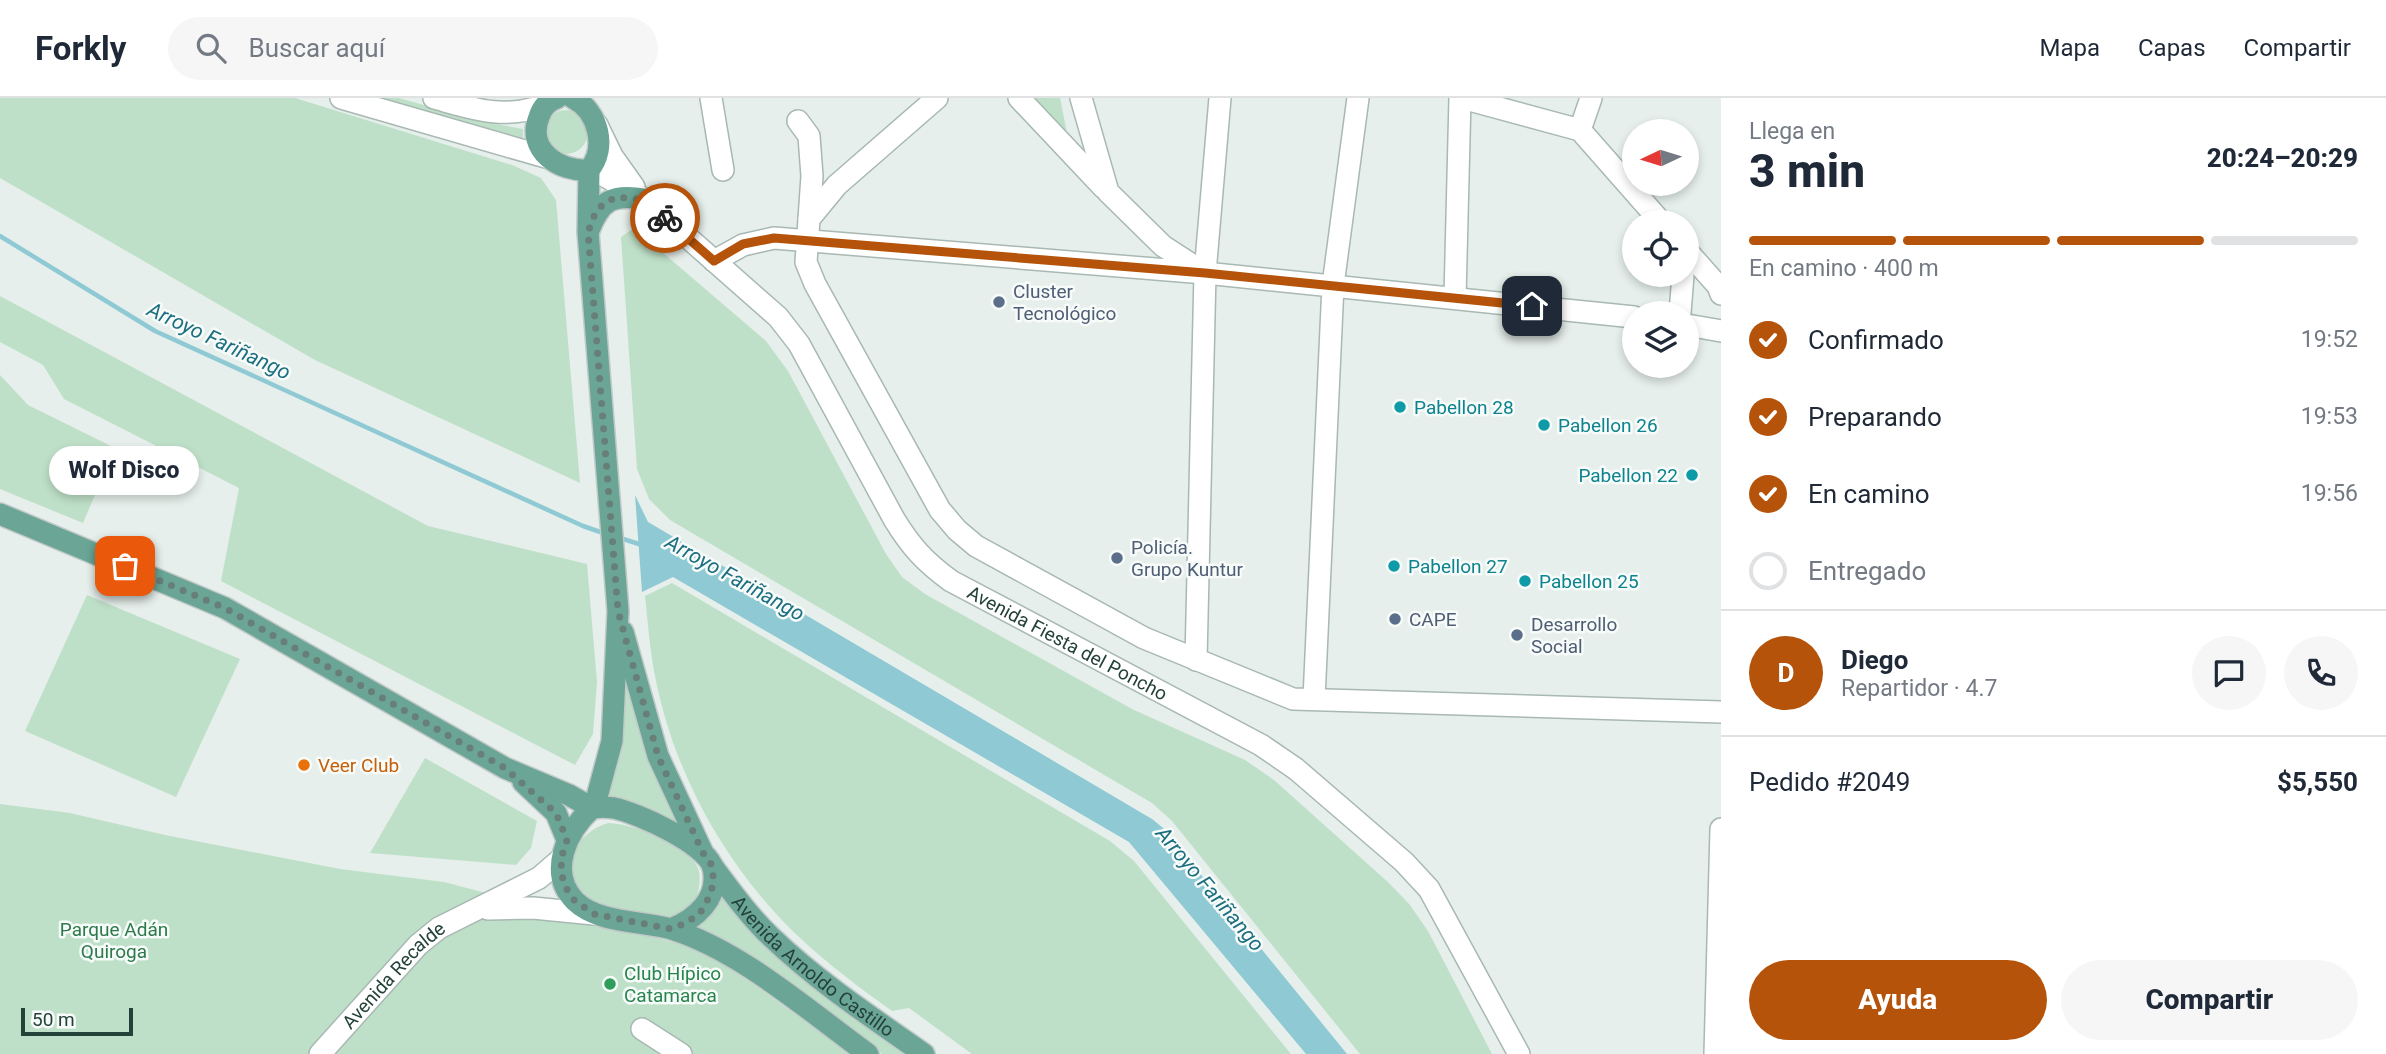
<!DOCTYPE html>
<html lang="es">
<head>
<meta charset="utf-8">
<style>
  :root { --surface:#fff; --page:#f6f6f7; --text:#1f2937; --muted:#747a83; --line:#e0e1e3; --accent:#b45309 }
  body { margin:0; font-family:Roboto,sans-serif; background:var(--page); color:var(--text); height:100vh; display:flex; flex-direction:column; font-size:26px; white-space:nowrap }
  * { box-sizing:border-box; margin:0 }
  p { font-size:23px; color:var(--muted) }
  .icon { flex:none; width:38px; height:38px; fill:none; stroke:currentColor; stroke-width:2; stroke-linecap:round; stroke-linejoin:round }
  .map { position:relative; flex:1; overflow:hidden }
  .drawer { display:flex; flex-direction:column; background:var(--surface); width:665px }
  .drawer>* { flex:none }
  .needle { width:46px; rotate:266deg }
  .fabs { position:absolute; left:1622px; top:21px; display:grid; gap:14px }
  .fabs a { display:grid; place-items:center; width:77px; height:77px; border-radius:50%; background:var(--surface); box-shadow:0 4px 10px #0003; font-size:35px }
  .scale { position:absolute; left:21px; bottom:18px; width:112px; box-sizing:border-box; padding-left:7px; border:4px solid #24423a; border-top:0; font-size:19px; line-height:24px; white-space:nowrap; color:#24423a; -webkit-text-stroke:5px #f7fbf9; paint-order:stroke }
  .pin { position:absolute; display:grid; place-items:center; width:60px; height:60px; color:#fff; margin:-30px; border-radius:14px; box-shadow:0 4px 10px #0006 }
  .courier { position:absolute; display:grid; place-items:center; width:70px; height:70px; margin:-35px; border:5px solid #b45309; border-radius:50%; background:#fff; color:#222; box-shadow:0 2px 9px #0007 }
  .bubble { position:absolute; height:49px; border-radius:24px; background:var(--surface); box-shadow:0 4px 10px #0003; font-size:23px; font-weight:800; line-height:49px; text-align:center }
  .summary em { font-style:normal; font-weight:800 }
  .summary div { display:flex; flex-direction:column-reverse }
  .summary { display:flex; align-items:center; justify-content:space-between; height:119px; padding:0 28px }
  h1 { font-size:46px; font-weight:800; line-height:52px }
  .bar { display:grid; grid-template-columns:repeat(4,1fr); gap:10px 7px; align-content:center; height:84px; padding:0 28px }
  .bar i { height:9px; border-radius:5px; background:var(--line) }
  .bar .selected { background:var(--accent) }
  .bar p { grid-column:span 4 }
  .line { display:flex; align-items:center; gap:18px; padding:0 28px; border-top:2px solid var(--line) }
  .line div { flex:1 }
  .round { display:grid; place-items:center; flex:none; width:74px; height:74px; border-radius:37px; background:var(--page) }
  ol { padding:0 28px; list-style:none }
  li { display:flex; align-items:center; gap:21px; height:77px }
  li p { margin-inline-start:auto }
  li .icon { padding:7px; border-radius:50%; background:var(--accent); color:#fff; stroke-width:4 }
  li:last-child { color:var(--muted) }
  li i { width:38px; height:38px; border:4px solid var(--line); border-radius:50% }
  .button { display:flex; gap:14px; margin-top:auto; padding:14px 28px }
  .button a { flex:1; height:80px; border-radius:42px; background:var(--accent); color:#fff; font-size:28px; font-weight:800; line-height:80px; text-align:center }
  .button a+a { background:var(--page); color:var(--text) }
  header { display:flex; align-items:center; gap:42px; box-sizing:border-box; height:98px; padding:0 35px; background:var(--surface); border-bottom:2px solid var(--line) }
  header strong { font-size:33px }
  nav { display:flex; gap:38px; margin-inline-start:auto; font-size:24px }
  .search { width:490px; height:63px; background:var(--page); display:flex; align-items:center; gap:18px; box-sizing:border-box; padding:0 24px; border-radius:38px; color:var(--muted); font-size:26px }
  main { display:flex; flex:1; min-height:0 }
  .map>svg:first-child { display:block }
</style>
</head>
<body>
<header>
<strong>Forkly</strong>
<div class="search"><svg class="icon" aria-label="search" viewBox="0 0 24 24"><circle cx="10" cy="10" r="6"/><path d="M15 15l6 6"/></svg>Buscar aquí</div>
<nav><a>Mapa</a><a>Capas</a><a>Compartir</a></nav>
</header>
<main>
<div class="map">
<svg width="1721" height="956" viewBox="0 0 1721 956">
  <rect width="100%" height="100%" fill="#e6efeb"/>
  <!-- green -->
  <g fill="#bfe0c8">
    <path d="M0,0H295L512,67L541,80L556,102L580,385L315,262L0,80Z"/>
    <path d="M369,0H399L480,23L523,31V42Z"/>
    <path d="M1031,0H1060L1067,35Z"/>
    <circle cx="566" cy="34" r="22"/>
    <path d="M634,130L766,243L788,273L886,456L902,479L925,496L1132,611L1245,662L1274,682L1389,785L1410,807L1428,833L1492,956H1360L1172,723L1152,705L670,422L649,401L637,371L621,139Z"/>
    <path d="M0,198L428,428L587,466L597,584L593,636L575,667L221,483L239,390L64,301L43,267L0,244Z"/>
    <path d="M0,277L28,307L115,350L83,425L0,391Z"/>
    <path d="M672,485L1110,743L1134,763L1291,956H972L909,910L892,913C860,890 829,867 800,840C728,772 676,680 656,583C650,555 648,526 645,498Z"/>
    <path d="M87,497L240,561L176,699L25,633Z"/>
    <path d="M624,578L649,660L678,728L605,699C622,655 623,625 624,578Z"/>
    <path d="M425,660L537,723L531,750L516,767L370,755Z"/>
    <path d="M0,706L70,715L165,737L340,771L444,784L699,851L759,890L850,956H0Z"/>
    <path d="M608,725C631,725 686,746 697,768C701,776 700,785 698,794C696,806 688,812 678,817C659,826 597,811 581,796C577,792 574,783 573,777C567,752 585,732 608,725Z"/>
    <path d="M722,795L788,869L835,907L904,956H882L777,878L700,832L699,828L708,821Z"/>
  </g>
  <!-- water -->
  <path fill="#8ec9d4" d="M635,397L648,424L1152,721L1163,730L1347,956H1306L1129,744L673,479L642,494Z"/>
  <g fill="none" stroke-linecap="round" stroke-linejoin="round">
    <!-- stream -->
    <g stroke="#8ec9d4" stroke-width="4.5">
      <path d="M0,138L155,233L583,428L606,436"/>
      <path d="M617,439L642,447"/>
    </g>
    <defs>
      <g id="minor">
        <path d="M341,0L549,60"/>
        <path d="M434,0C474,11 503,22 545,7"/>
        <path d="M711,0L723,72"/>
        <path d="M937,0L837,87L809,121L806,164L815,186L940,412L957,432L976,448L1144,540L1293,601L1721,614"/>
        <path d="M1019,0L1104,90"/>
        <path d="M1081,0L1108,94L1163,148L1203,174"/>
        <path d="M1462,0L1580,32L1661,124"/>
        <path d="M798,23L809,38L812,78L809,121"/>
        <path d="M597,27L612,58L634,89"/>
        <path d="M1580,32L1591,0"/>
        <path id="s1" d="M591,70L644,101L778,219L799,246L894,421C911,449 925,464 951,483L1261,647L1296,671L1404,764L1429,791L1519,956"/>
        <path d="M1687,153L1718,188L1721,196"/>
        <path d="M714,163L743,147L774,140L1205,175L1634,219"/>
        <path d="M1455,199L1460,0"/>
        <path d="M1680,215L1683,177"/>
        <path d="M1687,227L1721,233"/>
        <path d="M1196,562L1205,175L1220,0"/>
        <path d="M1314,601L1333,187L1358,0"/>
        <path d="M488,811L533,810L594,816"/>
        <path d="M642,931L681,956"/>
        <path id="s2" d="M320,956L418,847L439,830L539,780L561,761"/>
        <path d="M1715,956L1721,731"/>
      </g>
      <g id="major">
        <path d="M557,0C548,3 542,9 539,19C526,52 559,74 589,72C608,50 598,13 573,0"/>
        <path d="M589,72L588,134L618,513L612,643L594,710"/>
        <path d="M589,132C601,102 612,96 644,101"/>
        <path d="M0,416L225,510L505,670L569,697L592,710"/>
        <path d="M623,534L658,658L702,753"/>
        <path d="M523,684L556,715L567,742"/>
        <path id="s3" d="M713,769C731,793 749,818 771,839C818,884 871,919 924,956"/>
        <path d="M671,831C695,821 720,801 713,770C707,746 637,715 614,710C607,709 599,709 592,710C567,733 547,774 575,803C597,825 642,823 671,831C740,852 810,914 868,956"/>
      </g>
    </defs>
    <!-- minor casing -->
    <use href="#minor" stroke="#a8b8b2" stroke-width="24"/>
    <!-- major casing -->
    <use href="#major" stroke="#c2cac8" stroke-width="24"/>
    <!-- minor -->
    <use href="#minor" stroke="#fff" stroke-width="21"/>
    <!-- major -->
    <use href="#major" stroke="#6aa596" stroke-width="21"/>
  </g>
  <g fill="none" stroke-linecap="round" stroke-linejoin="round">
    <!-- done -->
    <path stroke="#687f78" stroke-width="7" stroke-dasharray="0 12.6" d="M125,468L225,510L505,670L556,715L567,742L561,761L562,778L566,790L574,802L594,816L671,831L686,825L700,815L708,801L713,787V769L703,755L658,658L618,513L588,134L596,113L606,104L618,99L644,102L665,120"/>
    <!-- route -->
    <path stroke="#b45309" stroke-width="9" d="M665,120L714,163L743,146L774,140L1205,175L1532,208"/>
  </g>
  <!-- markers -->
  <g fill="#5c6f8a" stroke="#f7fbf9" stroke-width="2.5">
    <circle cx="999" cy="204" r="7"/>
    <circle cx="1117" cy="460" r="7"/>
    <circle cx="1395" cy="521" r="7"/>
    <circle cx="1517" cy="537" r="7"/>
  </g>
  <g fill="#0f9aa8" stroke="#f7fbf9" stroke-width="2.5">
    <circle cx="1400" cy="309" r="7"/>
    <circle cx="1544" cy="327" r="7"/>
    <circle cx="1692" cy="377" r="7"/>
    <circle cx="1394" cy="468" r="7"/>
    <circle cx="1525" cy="483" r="7"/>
  </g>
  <circle fill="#e8710a" stroke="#f7fbf9" stroke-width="2.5" cx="304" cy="667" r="7"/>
  <circle fill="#2e9e5b" stroke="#f7fbf9" stroke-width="2.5" cx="610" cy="886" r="7"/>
  <g text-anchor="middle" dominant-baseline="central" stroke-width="5" stroke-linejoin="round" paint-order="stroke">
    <!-- service labels -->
    <g font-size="19" fill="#4e5e75" stroke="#f7fbf9" text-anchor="start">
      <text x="1013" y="193">Cluster<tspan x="1013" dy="22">Tecnológico</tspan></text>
      <text x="1131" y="449">Policía.<tspan x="1131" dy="22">Grupo Kuntur</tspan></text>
      <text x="1409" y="521">CAPE</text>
      <text x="1531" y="526">Desarrollo<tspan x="1531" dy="22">Social</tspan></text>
    </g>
    <!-- culture labels -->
    <g font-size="19" fill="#0d838f" stroke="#f7fbf9" text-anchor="start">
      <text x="1414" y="309">Pabellon 28</text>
      <text x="1558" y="327">Pabellon 26</text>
      <text x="1678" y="377" text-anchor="end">Pabellon 22</text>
      <text x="1408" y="468">Pabellon 27</text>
      <text x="1539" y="483">Pabellon 25</text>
    </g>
    <!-- street labels -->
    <g font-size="19" fill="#24423a" stroke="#f7fbf9">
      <text stroke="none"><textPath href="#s1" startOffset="690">Avenida Fiesta del Poncho</textPath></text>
      <text stroke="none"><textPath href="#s3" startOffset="142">Avenida Arnoldo Castillo</textPath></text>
      <text stroke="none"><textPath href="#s2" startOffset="108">Avenida Recalde</textPath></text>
    </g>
    <!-- food labels -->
    <g font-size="19" fill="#c56008" stroke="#f7fbf9" text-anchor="start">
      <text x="318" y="667">Veer Club</text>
    </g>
    <!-- park labels -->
    <g font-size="19" fill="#2d7a4b" stroke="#f7fbf9">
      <text x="114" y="831">Parque Adán<tspan x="114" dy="22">Quiroga</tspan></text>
    </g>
    <!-- leisure labels -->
    <g font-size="19" fill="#27864d" stroke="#f7fbf9" text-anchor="start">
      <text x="624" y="875">Club Hípico<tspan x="624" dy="22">Catamarca</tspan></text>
    </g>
    <!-- water labels -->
    <g font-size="21" font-style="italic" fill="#1c6f80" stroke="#f7fbf9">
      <text transform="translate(219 243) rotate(25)">Arroyo Fariñango</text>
      <text transform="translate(735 480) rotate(29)">Arroyo Fariñango</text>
      <text transform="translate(1210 791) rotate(50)">Arroyo Fariñango</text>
    </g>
  </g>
</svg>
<div class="fabs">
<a><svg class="needle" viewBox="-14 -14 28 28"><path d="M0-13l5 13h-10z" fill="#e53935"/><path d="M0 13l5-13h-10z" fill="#747a83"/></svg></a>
<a><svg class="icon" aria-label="locate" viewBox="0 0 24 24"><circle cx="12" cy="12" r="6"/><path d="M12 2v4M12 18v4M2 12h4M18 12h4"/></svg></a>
<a><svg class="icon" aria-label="layers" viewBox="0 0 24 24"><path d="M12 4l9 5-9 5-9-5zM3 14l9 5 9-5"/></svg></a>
</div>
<div class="scale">50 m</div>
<div class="pin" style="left:125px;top:468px;background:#ea580c"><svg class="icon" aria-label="bag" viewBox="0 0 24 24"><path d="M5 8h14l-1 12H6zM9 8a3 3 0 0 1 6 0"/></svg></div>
<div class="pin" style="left:1532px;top:208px;background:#1f2937"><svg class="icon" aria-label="home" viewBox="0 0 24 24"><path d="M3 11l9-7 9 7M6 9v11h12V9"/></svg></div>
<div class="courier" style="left:665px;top:120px"><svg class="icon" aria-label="bike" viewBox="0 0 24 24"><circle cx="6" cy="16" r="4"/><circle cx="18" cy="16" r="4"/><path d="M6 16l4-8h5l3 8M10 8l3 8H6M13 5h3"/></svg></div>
<div class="bubble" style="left:49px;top:348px;width:150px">Wolf Disco</div>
</div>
<section class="drawer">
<div class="summary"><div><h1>3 min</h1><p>Llega en</p></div><em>20:24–20:29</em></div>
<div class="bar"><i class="selected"></i><i class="selected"></i><i class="selected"></i><i></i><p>En camino · 400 m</p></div>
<ol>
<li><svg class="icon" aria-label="check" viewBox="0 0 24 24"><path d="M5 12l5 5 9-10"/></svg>Confirmado<p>19:52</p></li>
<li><svg class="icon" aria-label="check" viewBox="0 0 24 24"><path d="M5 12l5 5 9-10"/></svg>Preparando<p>19:53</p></li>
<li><svg class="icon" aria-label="check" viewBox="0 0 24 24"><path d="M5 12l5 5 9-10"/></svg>En camino<p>19:56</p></li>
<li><i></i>Entregado</li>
</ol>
<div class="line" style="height:126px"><b class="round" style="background:var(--accent);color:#fff">D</b><div><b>Diego</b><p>Repartidor · 4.7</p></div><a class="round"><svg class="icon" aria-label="chat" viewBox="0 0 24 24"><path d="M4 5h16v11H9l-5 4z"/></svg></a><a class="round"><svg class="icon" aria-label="phone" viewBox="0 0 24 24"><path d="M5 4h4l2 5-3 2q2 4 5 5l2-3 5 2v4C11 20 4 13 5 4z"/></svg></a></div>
<div class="line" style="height:91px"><div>Pedido #2049</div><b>$5,550</b></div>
<div class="button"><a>Ayuda</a><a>Compartir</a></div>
</section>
</main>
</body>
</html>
